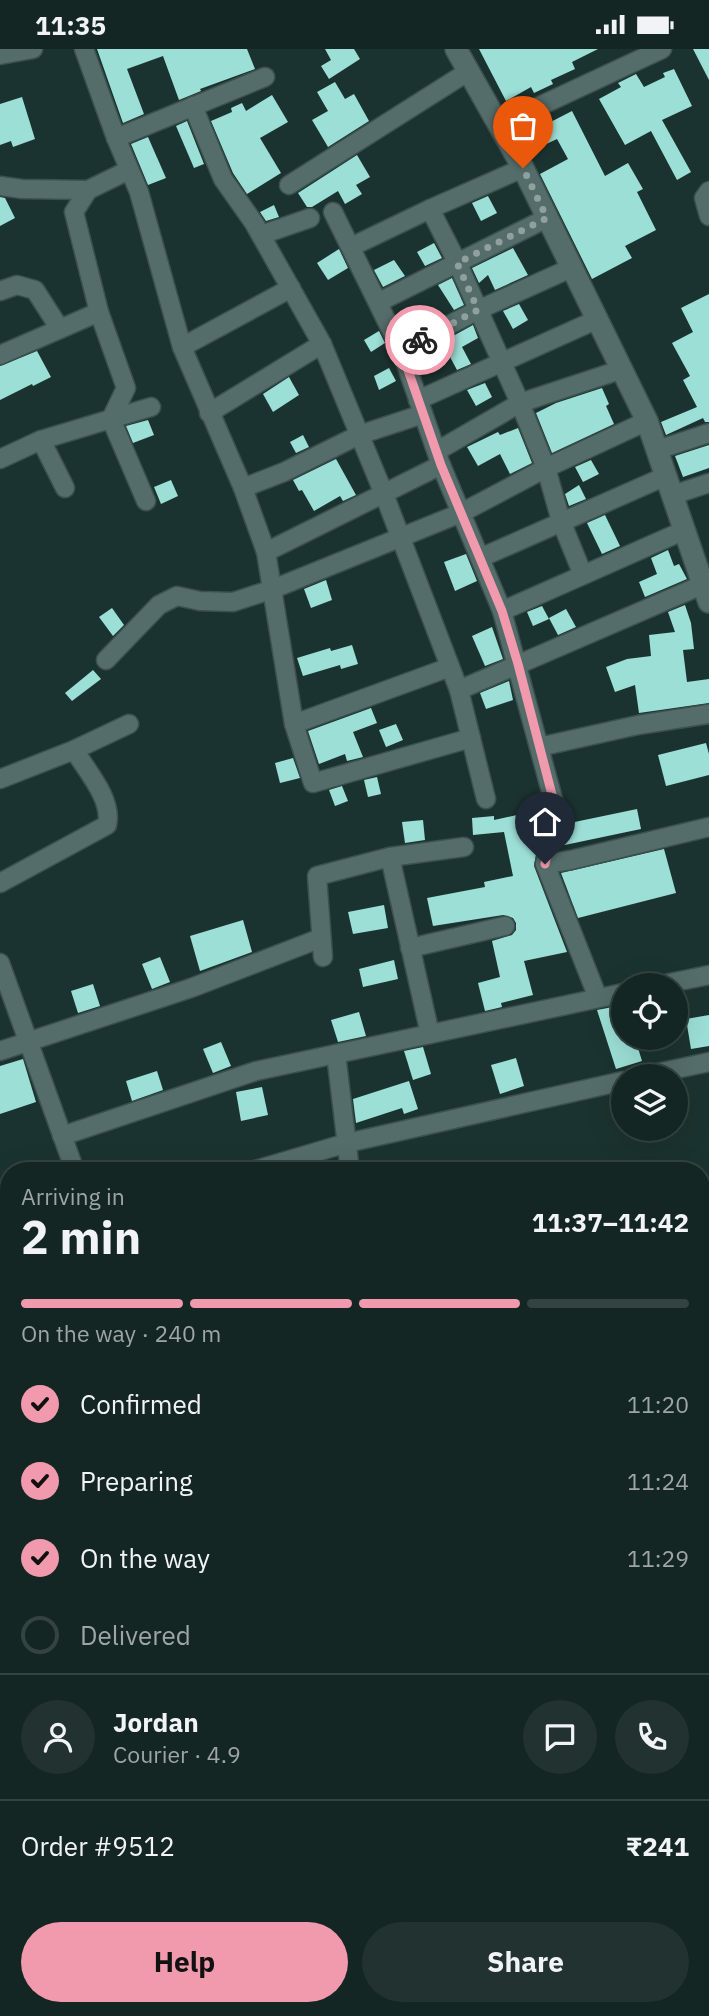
<!DOCTYPE html>
<html lang="en">
<head>
<meta charset="utf-8">
<style>
  :root { --surface:#142624; --page:#213231; --text:#f1f3f6; --muted:#9da5a6; --line:#334341; --accent:#f29aad }
  body { margin:0; font-family:"IBM Plex Sans",sans-serif; background:var(--page); color:var(--text); height:100vh; display:flex; flex-direction:column; font-size:26px; white-space:nowrap }
  * { box-sizing:border-box; margin:0 }
  p { font-size:23px; color:var(--muted) }
  .icon { flex:none; width:38px; height:38px; fill:none; stroke:currentColor; stroke-width:2; stroke-linecap:round; stroke-linejoin:round }
  .map { position:relative; flex:1; overflow:hidden }
  .details { position:absolute; left:0px; top:1113px; width:710px; height:854px; display:flex; flex-direction:column; background:var(--surface); border-radius:28px 28px 0 0; box-shadow:0 7px 28px #0002,0 0 0 2px var(--line) }
  .details>* { flex:none }
  .buttons { position:absolute; left:611px; top:924px; display:grid; gap:14px }
  .buttons a { display:grid; place-items:center; width:77px; height:77px; border-radius:50%; background:var(--surface); box-shadow:0 7px 28px #0002,0 0 0 2px var(--line); font-size:35px }
  .pin { position:absolute; display:grid; place-items:center; width:60px; height:60px; color:#fff; margin:-72px -30px; border-radius:50% 50% 50% 0; rotate:-45deg; box-shadow:0 0 7px #0007 }
  .pin .icon { rotate:45deg }
  .courier { position:absolute; display:grid; place-items:center; width:70px; height:70px; margin:-35px; border:5px solid #f29aad; border-radius:50%; background:#fff; color:#222; box-shadow:0 2px 9px #0007 }
  .head em { font-style:normal; font-weight:700 }
  .head div { display:flex; flex-direction:column-reverse }
  .head { display:flex; align-items:center; justify-content:space-between; height:119px; padding:0 21px }
  h1 { font-size:46px; font-weight:700; line-height:52px }
  .bar { display:grid; grid-template-columns:repeat(4,1fr); gap:10px 7px; align-content:center; height:84px; padding:0 21px }
  .bar i { height:9px; border-radius:5px; background:var(--line) }
  .bar .active { background:var(--accent) }
  .bar p { grid-column:span 4 }
  .line { display:flex; align-items:center; gap:18px; padding:0 21px; border-top:2px solid var(--line) }
  .line div { flex:1 }
  .round { display:grid; place-items:center; flex:none; width:74px; height:74px; border-radius:37px; background:var(--page) }
  ol { padding:0 21px; list-style:none }
  li { display:flex; align-items:center; gap:21px; height:77px }
  li p { margin-inline-start:auto }
  li .icon { padding:7px; border-radius:50%; background:var(--accent); color:#111; stroke-width:4 }
  li:last-child { color:var(--muted) }
  li i { width:38px; height:38px; border:4px solid var(--line); border-radius:50% }
  .primary-button { display:flex; gap:14px; margin-top:auto; padding:14px 21px }
  .primary-button a { flex:1; height:80px; border-radius:42px; background:var(--accent); color:#111; font-size:28px; font-weight:700; line-height:80px; text-align:center }
  .primary-button a+a { background:var(--page); color:var(--text) }
  .status { display:flex; justify-content:space-between; align-items:center; height:49px; padding:0 35px; background:var(--surface); direction:ltr }
  .status svg { height:19px; fill:currentColor }
  .map>svg:first-child { display:block }
</style>
</head>
<body>
<div class="status"><b>11:35</b><svg viewBox="0 0 49 12"><path d="M0 12V9h3v3zM5 12V6h3v6zM10 12V3h3v9zM15 12V0h3v12zM26 1h20v11H26zM47 4h2v5h-2z"/></svg></div>
<div class="map">
<svg width="709" height="1967" viewBox="0 0 709 1967">
  <rect width="100%" height="100%" fill="#1b3330"/>
  <!-- building -->
  <g fill="#9cdfd6">
    <path d="M97,0H247L255,20L200,40L201,42L179,51L163,7L127,20L144,65L123,74Z"/>
    <path d="M325,0H354L360,10L329,30L321,17L331,11Z"/>
    <path d="M479,0H598L572,13L575,20L551,31L553,35L534,44L531,38L506,52Z"/>
    <path d="M693,0H709V31Z"/>
    <path d="M674,20L692,57L662,71L691,123L677,131L651,82L625,96L599,50L621,38L618,34L636,25L644,38L665,28L663,24Z"/>
    <path d="M335,33L345,50L354,45L369,72L328,98L312,71L328,62L317,43Z"/>
    <path d="M272,46L288,73L260,89L281,124L247,145L233,124L211,72L232,63L231,59L242,54L246,62Z"/>
    <path d="M22,48L35,90L13,98L11,92L0,96V55Z"/>
    <path d="M572,62L605,127L628,114L643,140L637,143L656,181L625,197L632,209L592,230L540,125L568,110L557,90L529,103L516,80L534,72L537,80Z"/>
    <path d="M187,72L204,115L194,119L176,77Z"/>
    <path d="M148,88L166,129L148,136L131,95Z"/>
    <path d="M357,106L370,128L356,136L362,145L345,155L338,142L312,158H307L298,144Z"/>
    <path d="M488,147L497,164L481,172L472,154Z"/>
    <path d="M0,148L5,149L15,169L0,177Z"/>
    <path d="M274,156L279,168L266,172L260,163Z"/>
    <path d="M434,194L442,209L425,217L417,203Z"/>
    <path d="M513,199L528,226L495,241L488,226L479,234L472,219Z"/>
    <path d="M339,200L348,219L328,231L317,214Z"/>
    <path d="M394,211L405,227L383,238L374,221Z"/>
    <path d="M452,229L464,256L454,261L438,236Z"/>
    <path d="M709,245V373H705L703,369L666,386L661,373L697,358L683,331L690,327L672,294L693,283L681,259Z"/>
    <path d="M519,255L528,271L513,280L503,262Z"/>
    <path d="M473,276L478,289L462,298L471,315L457,321L442,293Z"/>
    <path d="M379,282L385,294L371,303L364,291Z"/>
    <path d="M37,302L51,328L33,337L32,335L0,351V317Z"/>
    <path d="M389,319L396,332L379,341L374,327Z"/>
    <path d="M289,328L299,346L273,363L263,345Z"/>
    <path d="M485,334L492,348L476,357L467,341Z"/>
    <path d="M602,339L609,355L606,357L614,375L552,404L536,364L556,354Z"/>
    <path d="M148,371L154,386L133,394L126,377Z"/>
    <path d="M518,379L532,414L510,425L500,405L478,417L467,398L498,383L500,386Z"/>
    <path d="M303,386L309,398L296,404L290,393Z"/>
    <path d="M709,396V419L683,428L675,407Z"/>
    <path d="M336,410L356,446L343,452L340,447L314,462L302,441L299,442L293,431Z"/>
    <path d="M591,411L599,425L583,433L575,418Z"/>
    <path d="M171,431L178,447L161,455L154,438Z"/>
    <path d="M579,436L586,450L569,457L565,445Z"/>
    <path d="M605,466L620,497L602,505L587,474Z"/>
    <path d="M668,501L674,517L679,515L687,530L645,548L639,533L657,525L651,509Z"/>
    <path d="M466,505L477,532L455,542L444,513Z"/>
    <path d="M326,531L332,551L311,559L304,540Z"/>
    <path d="M685,556L691,574L694,600L683,601L687,633L709,630V654L639,664L635,636L615,643L606,618L627,610L651,607L649,586L675,583L668,563Z"/>
    <path d="M542,557L549,570L533,577L527,563Z"/>
    <path d="M112,559L124,576L113,587L99,568Z"/>
    <path d="M566,560L576,578L558,586L549,569Z"/>
    <path d="M492,578L503,610L485,617L472,587Z"/>
    <path d="M352,596L358,615L341,620L340,616L303,627L297,609L330,599L331,602Z"/>
    <path d="M93,621L101,630L72,652L65,644Z"/>
    <path d="M509,632L513,651L486,660L480,644Z"/>
    <path d="M371,659L377,674L353,683L363,708L347,712L345,705L319,715L308,682Z"/>
    <path d="M396,675L403,691L386,698L379,681Z"/>
    <path d="M706,694L709,705V726L666,737L658,706Z"/>
    <path d="M293,709L300,729L280,734L275,714Z"/>
    <path d="M377,728L381,745L368,748L364,731Z"/>
    <path d="M342,737L348,752L335,757L329,741Z"/>
    <path d="M544,760L534,817L567,903L524,912L533,946L501,954L502,958L485,962L478,934L500,928L492,892L512,886L516,881V874L513,869L503,866L433,877L427,849L485,838L484,833L513,827L504,783L473,786L472,769L494,767V771Z"/>
    <path d="M637,760L641,780L560,797L565,775Z"/>
    <path d="M423,771L425,791L405,794L402,773Z"/>
    <path d="M664,800L676,844L578,869L561,824Z"/>
    <path d="M384,856L388,879L353,885L348,863Z"/>
    <path d="M243,871L252,903L200,922L190,887Z"/>
    <path d="M160,908L170,933L152,940L142,915Z"/>
    <path d="M394,911L398,930L363,938L359,920Z"/>
    <path d="M93,935L100,957L78,964L71,942Z"/>
    <path d="M623,956V989H635L642,1012L616,1020L597,961Z"/>
    <path d="M359,963L366,987L338,993L331,971Z"/>
    <path d="M709,966V997L691,1000L686,970Z"/>
    <path d="M221,993L231,1017L213,1024L203,1000Z"/>
    <path d="M423,998L431,1025L413,1031L404,1002Z"/>
    <path d="M516,1009L524,1037L500,1045L491,1016Z"/>
    <path d="M23,1010L36,1053L0,1065V1017Z"/>
    <path d="M157,1022L163,1041L132,1052L126,1032Z"/>
    <path d="M409,1032L418,1060L404,1065L402,1059L356,1074L353,1050Z"/>
    <path d="M262,1038L268,1066L241,1072L236,1043Z"/>
  </g>
  <g fill="none" stroke-linecap="round" stroke-linejoin="round">
    <defs>
      <g id="street">
        <path d="M84,0L116,89L139,143L182,298L243,439L266,503L294,675L313,734L471,689"/>
        <path d="M0,6L33,0"/>
        <path d="M193,57L223,130L254,174L322,295L384,445L459,641L486,750"/>
        <path d="M499,76L662,0"/>
        <path d="M116,89L265,28"/>
        <path d="M289,136L469,22"/>
        <path d="M0,137L22,140L88,141L129,121"/>
        <path d="M709,142L704,149L709,167"/>
        <path d="M430,160L457,213L520,354L546,419L561,472L583,526"/>
        <path d="M333,163L401,301L441,416L502,562L556,761L545,815L598,949"/>
        <path d="M261,186L310,169"/>
        <path d="M351,198L430,160L523,119"/>
        <path d="M0,242L17,236L35,241L60,280"/>
        <path d="M379,253L547,169"/>
        <path d="M99,263L126,339L111,370L146,452"/>
        <path d="M182,298L291,239"/>
        <path d="M401,301L478,261L571,219"/>
        <path d="M0,306L99,263L74,163L88,141"/>
        <path d="M418,351L598,270"/>
        <path d="M209,364L322,295"/>
        <path d="M41,391L65,439"/>
        <path d="M657,401L709,384"/>
        <path d="M437,402L520,354L623,320"/>
        <path d="M0,410L41,391L151,358"/>
        <path d="M243,439L284,423L359,386L423,365"/>
        <path d="M673,446L709,434"/>
        <path d="M266,503L441,416"/>
        <path d="M480,509L666,427"/>
        <path d="M502,562L685,481"/>
        <path d="M106,611L159,556L177,547L200,552L233,553L273,540L461,464L546,419L647,372"/>
        <path d="M459,641L709,533"/>
        <path d="M294,675L450,618"/>
        <path d="M539,698L638,676L709,665"/>
        <path d="M0,730L74,701L129,675"/>
        <path d="M390,808L430,985"/>
        <path d="M545,815L571,811L709,778"/>
        <path d="M0,834L107,776C113,751 87,722 74,701"/>
        <path d="M410,899L505,877"/>
        <path d="M323,908L317,827L390,808L464,798"/>
        <path d="M0,914L75,1122"/>
        <path d="M660,936L709,926"/>
        <path d="M0,1002L191,939L321,889"/>
        <path d="M336,1005L350,1122"/>
        <path d="M643,1027L709,1013"/>
        <path d="M62,1087L256,1022L623,944"/>
        <path d="M252,1122L347,1094L623,1032"/>
        <path d="M0,1199L9,1196"/>
        <path d="M702,1302L709,1301"/>
        <path d="M0,1403L9,1399"/>
        <path d="M0,1593L9,1589"/>
        <path d="M702,1625L709,1623"/>
        <path d="M60,1967L63,1958"/>
      </g>
      <path id="secondary" d="M456,0L523,119L647,372L709,553"/>
      <g id="highway">
        <path d="M702,1910L709,1907"/>
        <path d="M702,1939L709,1936"/>
        <path d="M476,1967L513,1958"/>
        <path d="M608,1967L643,1958"/>
      </g>
    </defs>
    <!-- street casing -->
    <use href="#street" stroke="#3c504e" stroke-width="21"/>
    <!-- secondary casing -->
    <use href="#secondary" stroke="#3c504e" stroke-width="24"/>
    <!-- highway casing -->
    <use href="#highway" stroke="#3c504e" stroke-width="24"/>
    <!-- street -->
    <use href="#street" stroke="#546d6a" stroke-width="18"/>
    <!-- secondary -->
    <use href="#secondary" stroke="#546d6a" stroke-width="21"/>
    <!-- highway -->
    <use href="#highway" stroke="#189f93" stroke-width="21"/>
  </g>
  <g fill="none" stroke-linecap="round" stroke-linejoin="round">
    <!-- done -->
    <path stroke="#8fa09e" stroke-width="7" stroke-dasharray="0 12.6" d="M420,291L478,261L457,214L547,169L523,119"/>
    <!-- route -->
    <path stroke="#f29aad" stroke-width="9" d="M420,291L401,301L441,416L502,562L518,615L556,761L545,815"/>
  </g>
</svg>
<div class="buttons">
<a><svg class="icon" aria-label="locate" viewBox="0 0 24 24"><circle cx="12" cy="12" r="6"/><path d="M12 2v4M12 18v4M2 12h4M18 12h4"/></svg></a>
<a><svg class="icon" aria-label="layers" viewBox="0 0 24 24"><path d="M12 4l9 5-9 5-9-5zM3 14l9 5 9-5"/></svg></a>
</div>
<div class="pin" style="left:523px;top:119px;background:#ea580c"><svg class="icon" aria-label="bag" viewBox="0 0 24 24"><path d="M5 8h14l-1 12H6zM9 8a3 3 0 0 1 6 0"/></svg></div>
<div class="pin" style="left:545px;top:815px;background:#1f2937"><svg class="icon" aria-label="home" viewBox="0 0 24 24"><path d="M3 11l9-7 9 7M6 9v11h12V9"/></svg></div>
<div class="courier" style="left:420px;top:291px"><svg class="icon" aria-label="bike" viewBox="0 0 24 24"><circle cx="6" cy="16" r="4"/><circle cx="18" cy="16" r="4"/><path d="M6 16l4-8h5l3 8M10 8l3 8H6M13 5h3"/></svg></div>
<section class="details">
<div class="head"><div><h1>2 min</h1><p>Arriving in</p></div><em>11:37–11:42</em></div>
<div class="bar"><i class="active"></i><i class="active"></i><i class="active"></i><i></i><p>On the way · 240 m</p></div>
<ol>
<li><svg class="icon" aria-label="check" viewBox="0 0 24 24"><path d="M5 12l5 5 9-10"/></svg>Confirmed<p>11:20</p></li>
<li><svg class="icon" aria-label="check" viewBox="0 0 24 24"><path d="M5 12l5 5 9-10"/></svg>Preparing<p>11:24</p></li>
<li><svg class="icon" aria-label="check" viewBox="0 0 24 24"><path d="M5 12l5 5 9-10"/></svg>On the way<p>11:29</p></li>
<li><i></i>Delivered</li>
</ol>
<div class="line" style="height:126px"><a class="round"><svg class="icon" aria-label="person" viewBox="0 0 24 24"><circle cx="12" cy="8" r="4"/><path d="M4 21q1-7 8-7t8 7"/></svg></a><div><b>Jordan</b><p>Courier · 4.9</p></div><a class="round"><svg class="icon" aria-label="chat" viewBox="0 0 24 24"><path d="M4 5h16v11H9l-5 4z"/></svg></a><a class="round"><svg class="icon" aria-label="phone" viewBox="0 0 24 24"><path d="M5 4h4l2 5-3 2q2 4 5 5l2-3 5 2v4C11 20 4 13 5 4z"/></svg></a></div>
<div class="line" style="height:91px"><div>Order #9512</div><b>₹241</b></div>
<div class="primary-button"><a>Help</a><a>Share</a></div>
</section>
</div>
</body>
</html>
